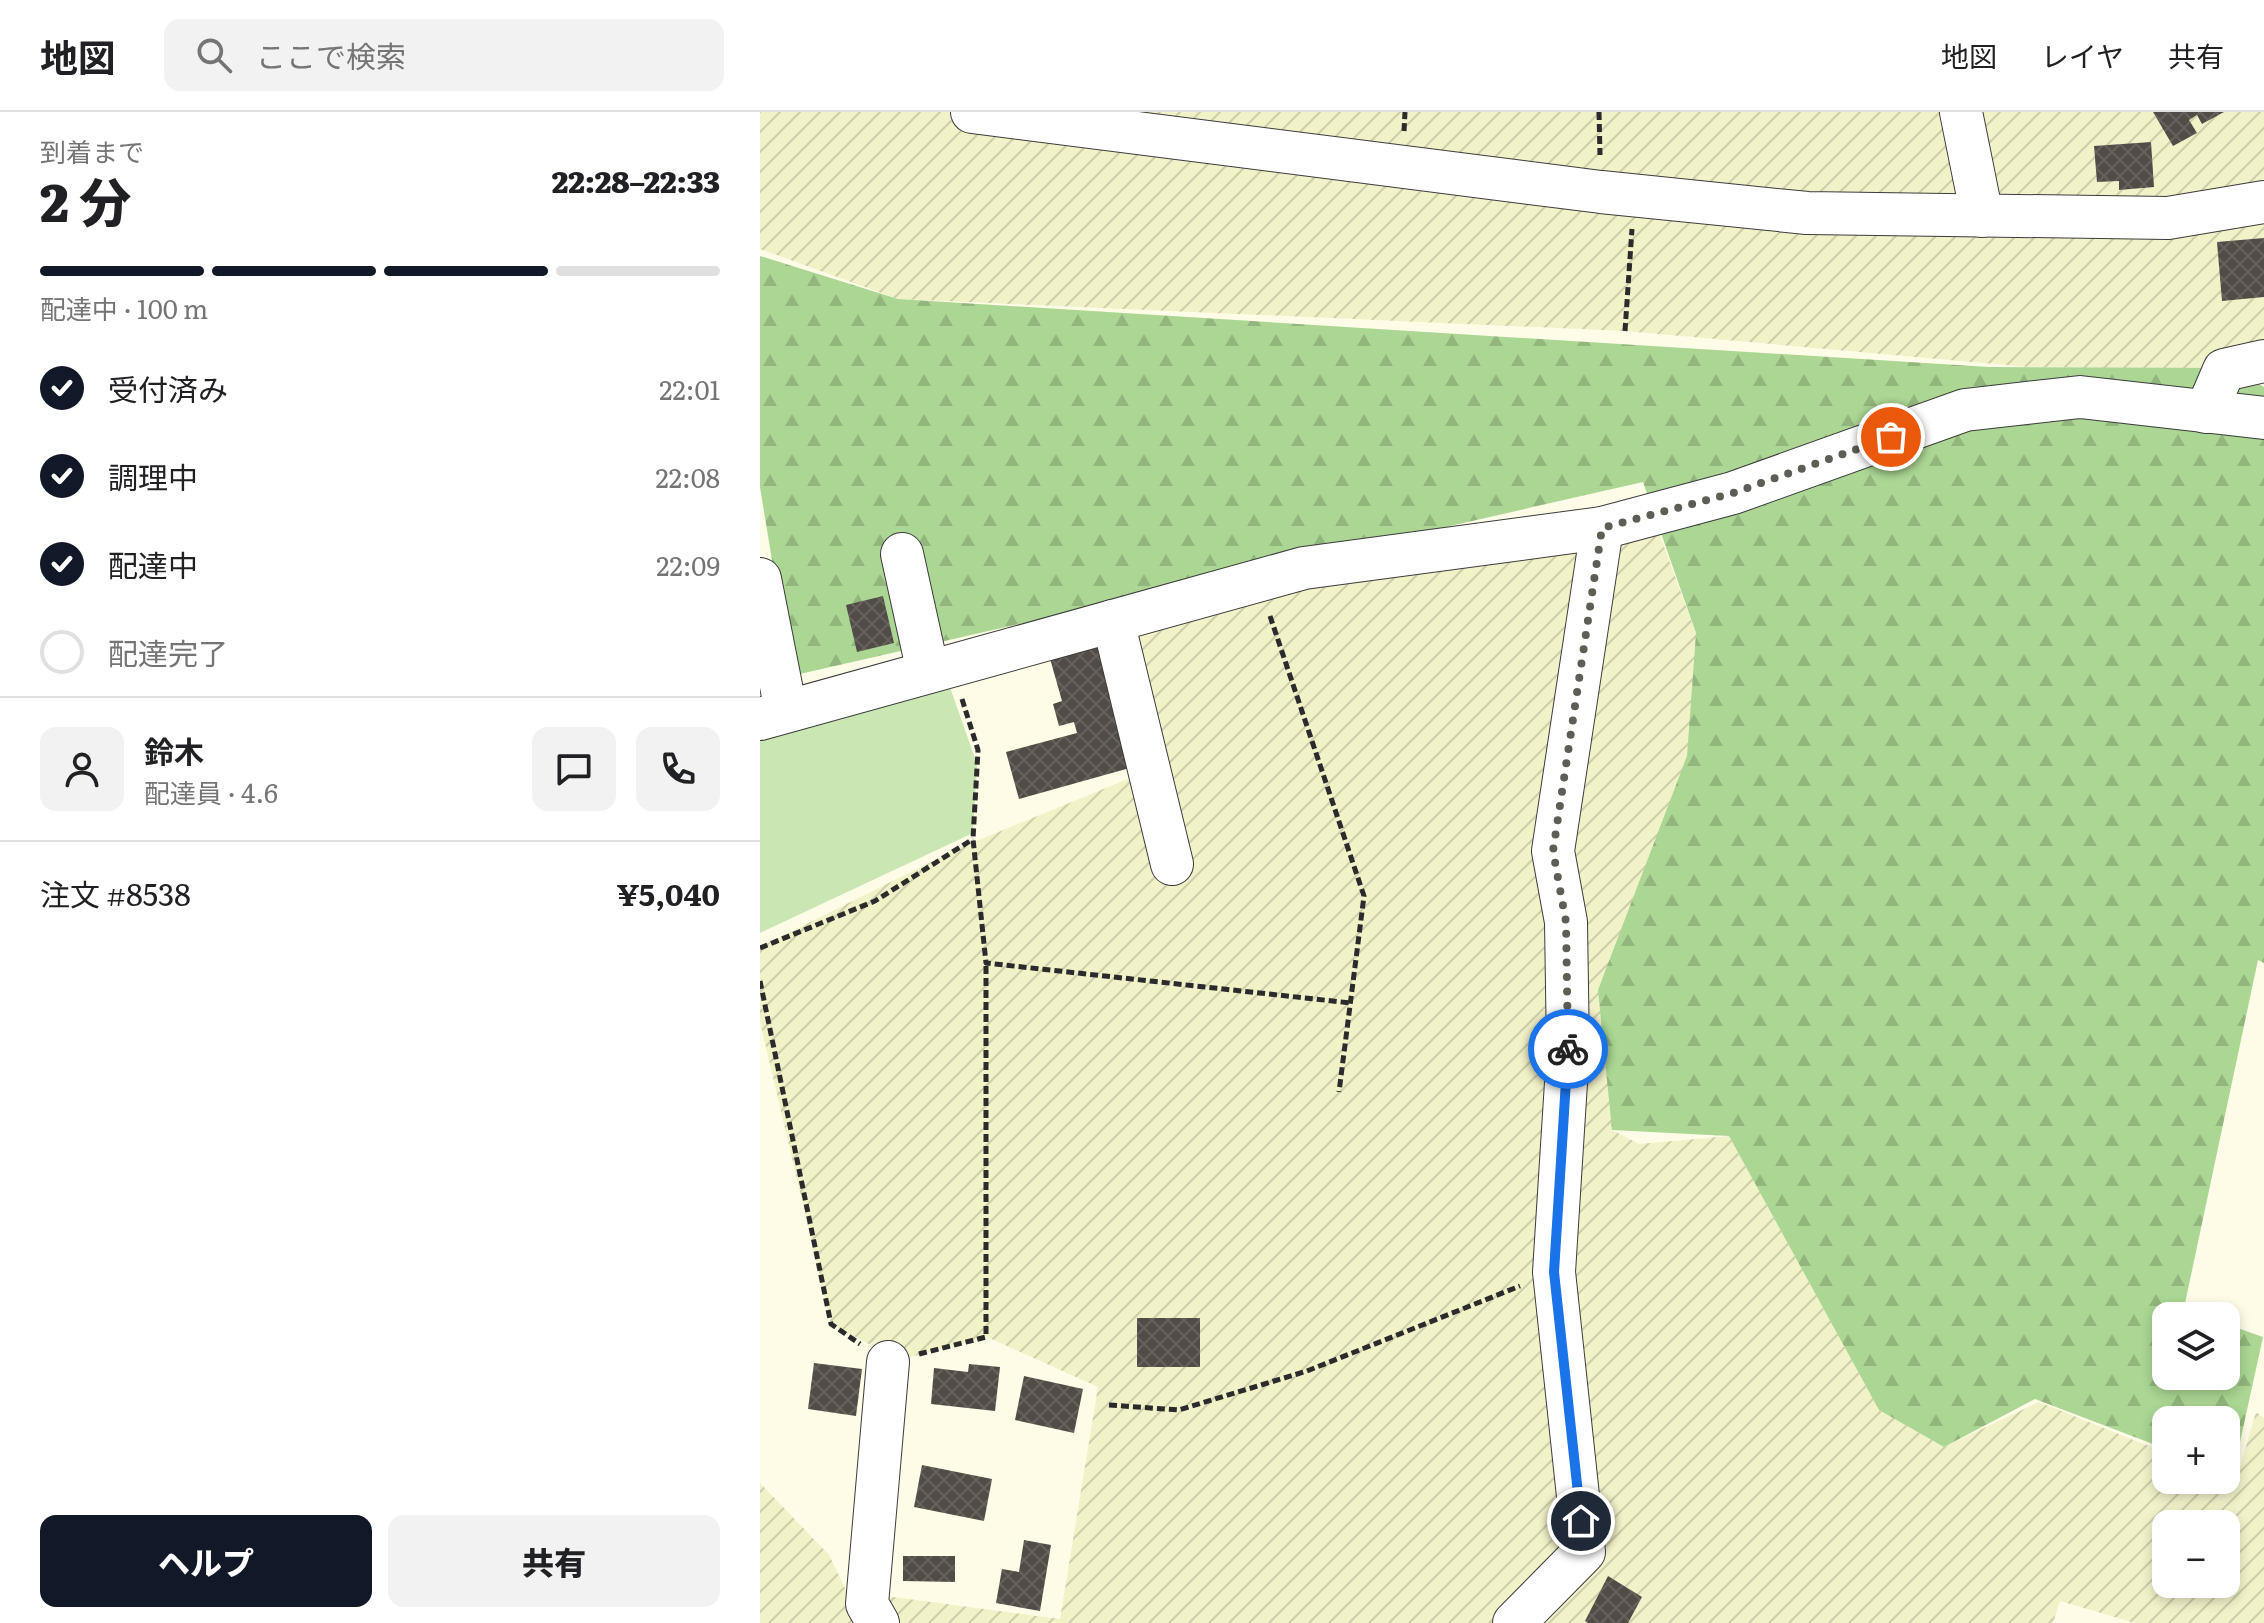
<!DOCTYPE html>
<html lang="ja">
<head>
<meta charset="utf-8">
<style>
  :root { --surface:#fff; --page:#f2f2f2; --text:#202124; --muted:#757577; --line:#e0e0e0; --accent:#111827 }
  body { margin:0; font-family:Literata,"Noto Sans JP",serif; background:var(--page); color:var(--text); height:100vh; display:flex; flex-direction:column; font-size:30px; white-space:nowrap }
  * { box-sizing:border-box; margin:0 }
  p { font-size:26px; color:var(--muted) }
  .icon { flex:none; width:44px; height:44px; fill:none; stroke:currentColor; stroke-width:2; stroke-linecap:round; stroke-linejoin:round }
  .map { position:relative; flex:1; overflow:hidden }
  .sheet { display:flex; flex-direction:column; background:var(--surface); width:760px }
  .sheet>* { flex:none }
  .fabs { position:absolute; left:1392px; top:1190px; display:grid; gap:16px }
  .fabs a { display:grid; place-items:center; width:88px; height:88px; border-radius:16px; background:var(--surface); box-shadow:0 4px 12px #0003; font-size:40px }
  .pin { position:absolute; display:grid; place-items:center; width:68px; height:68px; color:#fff; margin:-34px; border:4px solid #fff; border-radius:50%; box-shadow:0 2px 8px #0007 }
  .courier { position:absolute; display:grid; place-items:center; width:80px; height:80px; margin:-40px; border:6px solid #1a73e8; border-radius:50%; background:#fff; color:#222; box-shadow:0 2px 10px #0007 }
  .overview em { font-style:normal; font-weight:800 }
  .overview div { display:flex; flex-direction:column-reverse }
  .overview { display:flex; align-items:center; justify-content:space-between; height:136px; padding:0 40px }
  h1 { font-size:52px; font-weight:800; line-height:60px }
  .bar { display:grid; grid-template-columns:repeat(4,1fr); gap:12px 8px; align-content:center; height:96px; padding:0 40px }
  .bar i { height:10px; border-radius:6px; background:var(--line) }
  .bar .current { background:var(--accent) }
  .bar p { grid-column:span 4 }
  .line { display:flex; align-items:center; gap:20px; padding:0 40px; border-top:2px solid var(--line) }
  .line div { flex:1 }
  .round { display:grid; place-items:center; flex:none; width:84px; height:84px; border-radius:16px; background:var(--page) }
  ol { padding:0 40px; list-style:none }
  li { display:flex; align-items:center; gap:24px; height:88px }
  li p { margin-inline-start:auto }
  li .icon { padding:8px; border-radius:50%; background:var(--accent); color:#fff; stroke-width:4 }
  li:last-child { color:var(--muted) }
  li i { width:44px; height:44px; border:4px solid var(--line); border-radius:50% }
  .button { display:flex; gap:16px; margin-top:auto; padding:16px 40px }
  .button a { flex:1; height:92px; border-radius:16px; background:var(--accent); color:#fff; font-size:32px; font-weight:800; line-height:92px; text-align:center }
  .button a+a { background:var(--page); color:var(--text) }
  header { display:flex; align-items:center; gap:48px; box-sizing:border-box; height:112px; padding:0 40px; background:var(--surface); border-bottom:2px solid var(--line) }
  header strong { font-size:38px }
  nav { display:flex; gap:44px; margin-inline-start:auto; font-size:28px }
  .search { width:560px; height:72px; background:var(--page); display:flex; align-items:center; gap:20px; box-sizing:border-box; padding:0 28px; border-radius:16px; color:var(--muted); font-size:30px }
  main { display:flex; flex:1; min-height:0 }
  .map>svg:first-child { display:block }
</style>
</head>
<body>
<header>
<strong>地図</strong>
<div class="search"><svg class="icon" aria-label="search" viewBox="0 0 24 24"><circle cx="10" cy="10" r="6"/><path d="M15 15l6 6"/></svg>ここで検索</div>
<nav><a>地図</a><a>レイヤ</a><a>共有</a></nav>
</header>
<main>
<section class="sheet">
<div class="overview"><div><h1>2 分</h1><p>到着まで</p></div><em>22:28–22:33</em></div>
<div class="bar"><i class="current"></i><i class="current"></i><i class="current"></i><i></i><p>配達中 · 100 m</p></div>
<ol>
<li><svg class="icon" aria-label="check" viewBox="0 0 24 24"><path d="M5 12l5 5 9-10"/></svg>受付済み<p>22:01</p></li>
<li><svg class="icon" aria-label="check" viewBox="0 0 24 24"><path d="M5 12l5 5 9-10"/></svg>調理中<p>22:08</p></li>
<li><svg class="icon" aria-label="check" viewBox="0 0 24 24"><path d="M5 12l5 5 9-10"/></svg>配達中<p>22:09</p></li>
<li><i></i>配達完了</li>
</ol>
<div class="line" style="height:144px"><a class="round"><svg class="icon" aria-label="person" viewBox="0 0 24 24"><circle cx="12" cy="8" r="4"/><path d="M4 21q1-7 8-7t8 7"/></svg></a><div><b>鈴木</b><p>配達員 · 4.6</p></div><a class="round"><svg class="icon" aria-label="chat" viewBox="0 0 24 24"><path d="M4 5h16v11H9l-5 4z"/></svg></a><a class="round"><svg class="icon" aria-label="phone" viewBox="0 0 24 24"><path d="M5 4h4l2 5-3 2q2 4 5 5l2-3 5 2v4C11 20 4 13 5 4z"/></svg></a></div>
<div class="line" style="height:104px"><div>注文 #8538</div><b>¥5,040</b></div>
<div class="button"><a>ヘルプ</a><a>共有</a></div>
</section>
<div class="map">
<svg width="1504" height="1511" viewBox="0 0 1504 1511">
  <defs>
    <pattern id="farmland-furrows" width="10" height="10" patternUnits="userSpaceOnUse" patternTransform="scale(2)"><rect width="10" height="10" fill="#f2f2c9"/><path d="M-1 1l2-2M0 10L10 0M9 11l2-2" fill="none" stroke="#ceceab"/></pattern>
    <pattern id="forest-firs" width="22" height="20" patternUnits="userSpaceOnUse" patternTransform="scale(2)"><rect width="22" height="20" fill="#abd693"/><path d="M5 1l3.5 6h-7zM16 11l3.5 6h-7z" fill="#92b67d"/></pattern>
    <pattern id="building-cross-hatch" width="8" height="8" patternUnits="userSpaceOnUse" patternTransform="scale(2)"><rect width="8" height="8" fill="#524c46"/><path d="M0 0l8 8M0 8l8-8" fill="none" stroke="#66615c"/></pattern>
  </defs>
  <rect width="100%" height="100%" fill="#fefce6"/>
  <!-- farmland -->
  <g fill="url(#farmland-furrows)" fill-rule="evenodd">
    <path d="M0,0H1504V264L1464,258L1268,255L865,219L138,187L0,137Z"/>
    <path d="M892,402L940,532L927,644L852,1018L879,1032L969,1024L1119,1298L1184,1335L1279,1290L1406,1341V1368H1466V1365L1476,1369L1496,1300L1504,1306V1511H1375L1300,1489L1293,1511H132L118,1483L300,1507L338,1275L227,1225L139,1248L71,1212L0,910V835L199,736L402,653L366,505ZM1406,1412H1466V1472H1406Z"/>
    <path d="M0,1371L69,1443L102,1511H0Z"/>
  </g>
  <!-- green -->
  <path fill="#c9e6b3" d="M186,564L217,652L213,721L0,821V611Z"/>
  <!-- forest -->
  <path fill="url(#forest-firs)" d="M0,144L138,187L1229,255L1470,256L1504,275V851L1498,848L1424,1196L1445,1204H1406V1264H1466V1212L1503,1225L1473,1362L1466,1360V1308H1406V1337L1275,1287L1184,1335L1119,1298L969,1024L852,1018L838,878L927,644L936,521L883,370L31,564L0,375Z"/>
  <!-- building -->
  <g fill="url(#building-cross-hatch)">
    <path d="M1393,0H1464L1442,12L1437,3L1429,8L1437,21L1413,34Z"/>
    <path d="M1391,30L1394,75L1359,78V69L1337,70L1334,34Z"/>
    <path d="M1504,126V185L1462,189L1457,130Z"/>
    <path d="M123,484L134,531L97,540L86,493Z"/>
    <path d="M348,526L384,652L259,687L246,640L317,621L314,610L299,614L293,592L302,589L289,543Z"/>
    <rect x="377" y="1206" width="63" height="49"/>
    <path d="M54,1251L102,1257L96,1304L48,1297Z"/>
    <path d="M209,1252L240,1255L235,1299L171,1292L174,1256L208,1260Z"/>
    <path d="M264,1264L323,1277L314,1321L255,1308Z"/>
    <path d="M162,1353L232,1367L224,1409L154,1395Z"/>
    <path d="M264,1428L291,1433L280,1499L236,1491L242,1457L259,1460Z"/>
    <path d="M143,1444H195V1470L143,1469Z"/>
    <path d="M848,1464L882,1485L868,1511H828L825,1509Z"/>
  </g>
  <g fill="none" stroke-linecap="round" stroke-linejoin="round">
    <defs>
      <g id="minor">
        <path d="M212,0L841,80L1047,101L1408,106L1504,90"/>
        <path d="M1201,0L1222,104"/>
        <path d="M1446,300L1464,258L1504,249"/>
        <path d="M142,442L168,560"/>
        <path d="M0,467L26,599"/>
        <path d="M353,509L412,752"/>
        <path d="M0,607L544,456L842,416L973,381L1205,298L1320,285L1504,306"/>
        <path d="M118,1511L107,1492L128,1250"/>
        <path d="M754,1511L824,1440L794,1160L808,939L806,810L793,739L842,416"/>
      </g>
    </defs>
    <!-- minor casing -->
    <use href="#minor" stroke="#3c3c3c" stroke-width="44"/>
    <!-- path -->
    <g stroke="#2b2b2b" stroke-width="5" stroke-dasharray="8 4" stroke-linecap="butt">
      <path d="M839,0L840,43"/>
      <path d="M644,19L645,0"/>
      <path d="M865,219L872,117"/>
      <path d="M510,504L604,784L579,980"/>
      <path d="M202,587L218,638L213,727L226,851L591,891"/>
      <path d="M0,836L115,789L213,727"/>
      <path d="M0,869L71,1212L100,1232"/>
      <path d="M159,1242L226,1225V851"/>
      <path d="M349,1293L419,1298L547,1259L760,1174"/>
    </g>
    <!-- minor -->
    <use href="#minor" stroke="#fff" stroke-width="42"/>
  </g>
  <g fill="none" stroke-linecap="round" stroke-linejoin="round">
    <!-- done -->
    <path stroke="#5f5e56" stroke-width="8" stroke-dasharray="0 14.4" d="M808,937L806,810L793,739L842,416L973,381L1131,325"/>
    <!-- route -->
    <path stroke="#1a73e8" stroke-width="10" d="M808,937L794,1160L821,1409"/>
  </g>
</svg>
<div class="fabs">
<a><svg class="icon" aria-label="layers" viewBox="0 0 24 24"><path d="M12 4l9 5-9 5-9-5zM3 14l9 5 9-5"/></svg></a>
<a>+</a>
<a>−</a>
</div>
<div class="pin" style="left:1131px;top:325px;background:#ea580c"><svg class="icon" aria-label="bag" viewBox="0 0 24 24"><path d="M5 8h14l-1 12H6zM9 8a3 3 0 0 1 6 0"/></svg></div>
<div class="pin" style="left:821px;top:1409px;background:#1f2937"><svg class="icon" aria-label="home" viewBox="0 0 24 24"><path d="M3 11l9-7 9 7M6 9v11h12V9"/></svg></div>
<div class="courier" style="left:808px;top:937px"><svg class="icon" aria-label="bike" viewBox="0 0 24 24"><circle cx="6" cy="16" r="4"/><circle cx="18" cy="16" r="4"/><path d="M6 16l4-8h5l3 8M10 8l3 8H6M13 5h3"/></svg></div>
</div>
</main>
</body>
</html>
